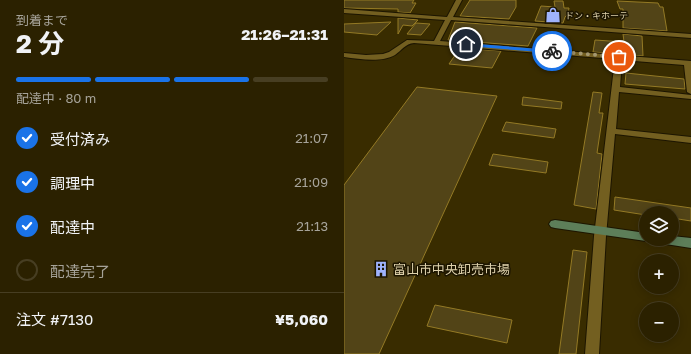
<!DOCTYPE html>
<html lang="ja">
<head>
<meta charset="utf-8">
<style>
  :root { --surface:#2b2100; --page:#372e0f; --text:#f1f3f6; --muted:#a6a399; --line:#473e22; --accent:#1a73e8 }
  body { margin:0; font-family:"Golos Text","Noto Sans JP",sans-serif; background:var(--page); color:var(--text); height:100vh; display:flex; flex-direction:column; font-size:15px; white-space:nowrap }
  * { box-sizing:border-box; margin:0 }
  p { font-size:13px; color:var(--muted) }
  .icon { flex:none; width:22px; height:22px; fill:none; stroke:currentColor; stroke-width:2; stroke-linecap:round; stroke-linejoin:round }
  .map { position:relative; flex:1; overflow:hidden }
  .sheet { display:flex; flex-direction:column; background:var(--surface); width:344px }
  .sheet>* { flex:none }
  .fabs { position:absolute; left:295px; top:206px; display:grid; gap:8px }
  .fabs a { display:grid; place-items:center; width:40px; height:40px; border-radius:50%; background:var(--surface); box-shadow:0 2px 10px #0003,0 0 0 1px var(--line); font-size:20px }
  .pin { position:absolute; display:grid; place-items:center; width:34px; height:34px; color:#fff; margin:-17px; border:2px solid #fff; border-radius:50%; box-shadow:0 1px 4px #0007 }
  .courier { position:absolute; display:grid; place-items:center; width:40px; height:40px; margin:-20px; border:3px solid #1a73e8; border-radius:50%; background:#fff; color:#222; box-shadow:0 1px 5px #0007 }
  .overview em { font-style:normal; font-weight:700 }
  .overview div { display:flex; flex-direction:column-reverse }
  .overview { display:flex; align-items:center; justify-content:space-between; height:68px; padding:0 16px }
  h1 { font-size:26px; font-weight:700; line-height:30px }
  .bar { display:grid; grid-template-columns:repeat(4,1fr); gap:6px 4px; align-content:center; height:48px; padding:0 16px }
  .bar i { height:5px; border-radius:3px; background:var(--line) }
  .bar .on { background:var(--accent) }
  .bar p { grid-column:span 4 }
  .line { display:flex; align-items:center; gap:10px; padding:0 16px; border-top:1px solid var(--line) }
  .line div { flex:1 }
  ol { padding:0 16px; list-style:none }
  li { display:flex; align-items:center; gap:12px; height:44px }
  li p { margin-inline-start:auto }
  li .icon { padding:4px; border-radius:50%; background:var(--accent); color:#fff; stroke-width:4 }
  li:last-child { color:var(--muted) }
  li i { width:22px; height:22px; border:2px solid var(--line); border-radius:50% }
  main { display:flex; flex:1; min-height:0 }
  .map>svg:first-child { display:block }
</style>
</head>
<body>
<main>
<section class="sheet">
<div class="overview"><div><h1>2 分</h1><p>到着まで</p></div><em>21:26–21:31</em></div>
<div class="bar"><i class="on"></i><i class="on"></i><i class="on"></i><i></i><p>配達中 · 80 m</p></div>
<ol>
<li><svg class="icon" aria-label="check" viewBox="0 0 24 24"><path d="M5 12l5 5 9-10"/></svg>受付済み<p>21:07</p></li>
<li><svg class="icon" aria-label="check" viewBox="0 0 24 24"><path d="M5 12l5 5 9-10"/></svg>調理中<p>21:09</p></li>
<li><svg class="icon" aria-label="check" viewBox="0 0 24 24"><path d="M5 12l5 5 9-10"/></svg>配達中<p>21:13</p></li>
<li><i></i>配達完了</li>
</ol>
<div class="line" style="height:52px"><div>注文 #7130</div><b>¥5,060</b></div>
</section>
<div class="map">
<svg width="347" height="354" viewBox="0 0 347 354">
  <rect width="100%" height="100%" fill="#392c00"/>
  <!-- building -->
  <g fill="#524417" stroke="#947a25">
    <path d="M0,0H70L68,3H72L66,13L54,12V9L0,8Z"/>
    <path d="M126,0H172V7L165,19L116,16Z"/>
    <path d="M210,1H219L220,8H225L224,14L221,17L219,23L191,21L197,6L211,7Z"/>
    <path d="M273,1L314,3L316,7H319L323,31L279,28V9H276Z"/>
    <path d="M54,18L74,20L68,26L59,25L54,34Z"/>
    <path d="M47,22L33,35L0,32V24Z"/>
    <path d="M111,22L193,28L184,46L104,40Z"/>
    <path d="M72,23L86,24L77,35L63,34Z"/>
    <path d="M279,34L298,36L299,56L249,52L251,40L280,42Z"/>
    <path d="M116,48L157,51L148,68L105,64Z"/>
    <path d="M282,73L340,79L341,89L281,84Z"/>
    <path d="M73,87L153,96L35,354H0V185Z"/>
    <path d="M249,92L258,93L255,113H259L253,153L258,154L252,209L230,205Z"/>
    <path d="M179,97L218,102L217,109L178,105Z"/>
    <path d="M162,122L212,129L210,138L158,131Z"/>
    <path d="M149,154L204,162L202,173L145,165Z"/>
    <path d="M271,197L347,208V221L328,218V213H302V215L270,210Z"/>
    <path d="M229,250L243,252L232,354H215Z"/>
    <path d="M91,305L168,320L163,343L83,326Z"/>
  </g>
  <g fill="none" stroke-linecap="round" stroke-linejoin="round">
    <defs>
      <path id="street" d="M112,0H118L109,17L347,34V38L107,20L96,41L347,61V94L343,92L340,65L278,60L276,87L347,95V99L275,92L272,129L347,137V143L271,134L262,236L255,354H241L250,236L271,59L70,43C61,44 58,50 51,55C37,63 16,59 0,57V53L22,55L39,54L45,52L63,40L90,41L101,20L0,13V9L103,17Z"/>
      <g id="secondary">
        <path d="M211,220L302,233V239H307L302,241L211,228L207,227L205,224L207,221Z"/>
        <path d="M328,236L347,238V248L315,243L311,242L309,239H328Z"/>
      </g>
    </defs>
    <!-- street casing -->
    <use href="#street" stroke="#1c1500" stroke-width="2"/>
    <!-- secondary casing -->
    <use href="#secondary" stroke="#1c1500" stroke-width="2"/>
    <!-- street -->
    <use href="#street" fill="#735f20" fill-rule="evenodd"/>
    <!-- secondary -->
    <use href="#secondary" fill="#5d7e59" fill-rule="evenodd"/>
  </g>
  <!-- route -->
  <path fill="#1a73e8" d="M121,43L208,50L210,51L208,53L122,46Z"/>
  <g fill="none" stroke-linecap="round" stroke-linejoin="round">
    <!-- done -->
    <path stroke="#a4976f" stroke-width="4" stroke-dasharray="0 7.2" d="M208,51L275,57"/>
  </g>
  <!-- icons -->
  <defs>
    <symbol id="shop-bare" viewBox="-9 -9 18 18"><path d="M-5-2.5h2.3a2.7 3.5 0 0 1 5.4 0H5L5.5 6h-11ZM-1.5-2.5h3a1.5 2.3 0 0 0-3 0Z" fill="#9fb3fd" stroke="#1c1500" stroke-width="2.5" paint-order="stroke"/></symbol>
    <symbol id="building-bare" viewBox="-9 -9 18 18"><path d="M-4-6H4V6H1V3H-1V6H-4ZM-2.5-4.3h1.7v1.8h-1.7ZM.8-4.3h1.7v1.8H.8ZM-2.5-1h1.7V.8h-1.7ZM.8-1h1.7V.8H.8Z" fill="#9fb3fd" stroke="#1c1500" stroke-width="2.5" paint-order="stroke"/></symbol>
  </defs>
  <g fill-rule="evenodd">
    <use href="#shop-bare" x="198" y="4" width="22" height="22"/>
    <use href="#building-bare" x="26" y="258" width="22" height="22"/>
  </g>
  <g text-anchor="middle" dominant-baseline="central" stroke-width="3" stroke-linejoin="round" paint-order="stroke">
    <!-- far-poi labels -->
    <g font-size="9" fill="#ded1ab" stroke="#1c1500" text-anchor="start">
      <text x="221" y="15">ドン・キホーテ</text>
    </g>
    <!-- near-poi labels -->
    <g font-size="13" fill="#ded1ab" stroke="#1c1500" text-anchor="start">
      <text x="49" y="269">富山市中央卸売市場</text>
    </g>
  </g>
</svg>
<div class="fabs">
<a><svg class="icon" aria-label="layers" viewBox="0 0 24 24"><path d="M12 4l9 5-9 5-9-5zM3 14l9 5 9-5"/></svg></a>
<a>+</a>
<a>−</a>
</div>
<div class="pin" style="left:275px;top:57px;background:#ea580c"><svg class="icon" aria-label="bag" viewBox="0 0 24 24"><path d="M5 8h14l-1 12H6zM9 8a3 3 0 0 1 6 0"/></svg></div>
<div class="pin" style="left:122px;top:44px;background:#1f2937"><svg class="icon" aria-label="home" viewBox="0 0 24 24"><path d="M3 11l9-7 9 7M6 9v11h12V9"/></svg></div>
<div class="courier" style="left:208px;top:51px"><svg class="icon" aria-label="bike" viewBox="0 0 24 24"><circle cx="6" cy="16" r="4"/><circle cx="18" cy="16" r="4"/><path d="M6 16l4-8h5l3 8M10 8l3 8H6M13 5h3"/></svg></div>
</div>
</main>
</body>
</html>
